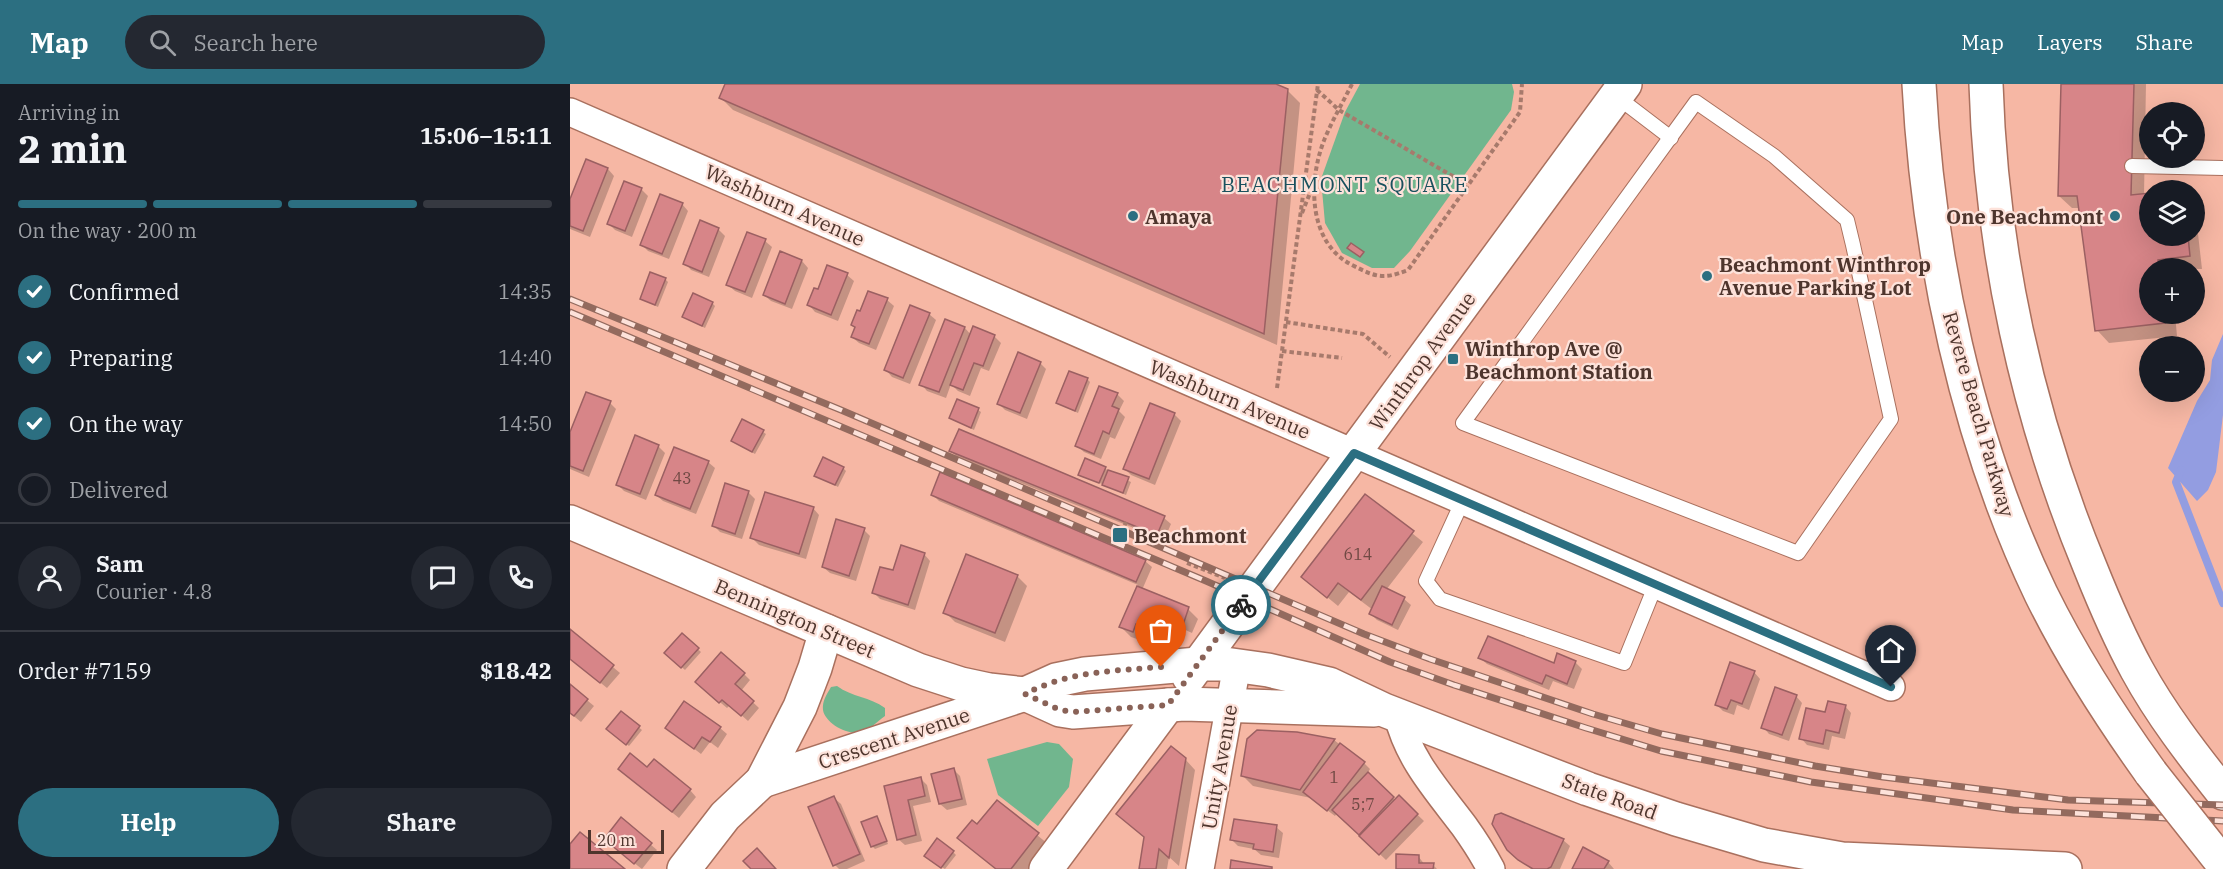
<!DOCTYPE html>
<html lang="en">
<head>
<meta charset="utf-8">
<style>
  :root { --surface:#171b24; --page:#242831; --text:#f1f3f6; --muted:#9ea1a6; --line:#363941; --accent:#2c6f81 }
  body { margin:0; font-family:"IBM Plex Serif",serif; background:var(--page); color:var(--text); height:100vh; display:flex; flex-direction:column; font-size:22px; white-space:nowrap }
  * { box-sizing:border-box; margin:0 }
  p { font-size:20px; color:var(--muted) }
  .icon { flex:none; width:33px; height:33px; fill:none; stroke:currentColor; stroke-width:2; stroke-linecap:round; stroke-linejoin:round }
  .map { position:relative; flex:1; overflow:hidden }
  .drawer { display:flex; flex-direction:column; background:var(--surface); width:570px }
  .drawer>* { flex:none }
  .buttons { position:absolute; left:1569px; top:18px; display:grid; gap:12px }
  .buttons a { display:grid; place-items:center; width:66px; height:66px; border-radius:50%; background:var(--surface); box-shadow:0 6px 24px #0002; font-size:30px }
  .scale { position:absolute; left:18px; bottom:15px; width:76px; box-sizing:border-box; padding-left:6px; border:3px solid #4e352d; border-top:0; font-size:16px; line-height:21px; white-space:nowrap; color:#4e352d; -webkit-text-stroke:4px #fde2da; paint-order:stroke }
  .pin { position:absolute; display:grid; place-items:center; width:51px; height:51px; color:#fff; margin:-62px -26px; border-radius:50% 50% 50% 0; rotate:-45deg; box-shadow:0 0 6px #0007 }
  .pin .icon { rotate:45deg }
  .courier { position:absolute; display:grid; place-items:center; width:60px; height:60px; margin:-30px; border:4px solid #2c6f81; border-radius:50%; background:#fff; color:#222; box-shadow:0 2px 8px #0007 }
  .summary em { font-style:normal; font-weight:700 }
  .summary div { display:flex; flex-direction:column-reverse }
  .summary { display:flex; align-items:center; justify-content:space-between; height:102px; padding:0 18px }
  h1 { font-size:39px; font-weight:700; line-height:45px }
  .bar { display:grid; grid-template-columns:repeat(4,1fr); gap:9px 6px; align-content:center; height:72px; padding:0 18px }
  .bar i { height:8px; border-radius:4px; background:var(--line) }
  .bar .active { background:var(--accent) }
  .bar p { grid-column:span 4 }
  .line { display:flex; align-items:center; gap:15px; padding:0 18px; border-top:2px solid var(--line) }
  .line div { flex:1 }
  .round { display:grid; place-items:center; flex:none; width:63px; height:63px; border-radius:32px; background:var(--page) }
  ol { padding:0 18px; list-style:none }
  li { display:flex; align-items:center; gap:18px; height:66px }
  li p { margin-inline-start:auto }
  li .icon { padding:6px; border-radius:50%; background:var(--accent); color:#fff; stroke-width:4 }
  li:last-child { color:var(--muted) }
  li i { width:33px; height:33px; border:3px solid var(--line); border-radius:50% }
  .primary-button { display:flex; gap:12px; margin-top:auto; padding:12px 18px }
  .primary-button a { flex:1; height:69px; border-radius:36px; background:var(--accent); color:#fff; font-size:24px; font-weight:700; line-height:69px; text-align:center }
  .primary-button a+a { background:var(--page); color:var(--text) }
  header { display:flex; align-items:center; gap:36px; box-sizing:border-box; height:84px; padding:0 30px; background:var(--accent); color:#fff }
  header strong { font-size:28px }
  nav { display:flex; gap:33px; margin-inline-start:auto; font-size:21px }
  .search { width:420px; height:54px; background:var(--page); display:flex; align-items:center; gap:15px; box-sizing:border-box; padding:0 21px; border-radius:33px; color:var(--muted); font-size:22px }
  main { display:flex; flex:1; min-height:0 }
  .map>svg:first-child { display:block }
</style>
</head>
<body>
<header>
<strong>Map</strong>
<div class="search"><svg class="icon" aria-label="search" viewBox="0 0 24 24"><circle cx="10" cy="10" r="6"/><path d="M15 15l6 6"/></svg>Search here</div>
<nav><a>Map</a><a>Layers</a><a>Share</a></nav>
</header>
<main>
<section class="drawer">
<div class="summary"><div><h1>2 min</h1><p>Arriving in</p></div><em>15:06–15:11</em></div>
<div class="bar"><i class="active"></i><i class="active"></i><i class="active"></i><i></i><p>On the way · 200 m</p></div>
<ol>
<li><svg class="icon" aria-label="check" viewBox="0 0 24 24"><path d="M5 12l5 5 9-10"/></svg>Confirmed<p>14:35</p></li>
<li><svg class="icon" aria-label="check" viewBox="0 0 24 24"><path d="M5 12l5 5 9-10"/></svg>Preparing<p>14:40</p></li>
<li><svg class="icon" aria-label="check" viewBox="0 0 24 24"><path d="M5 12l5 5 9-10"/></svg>On the way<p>14:50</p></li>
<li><i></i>Delivered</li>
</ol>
<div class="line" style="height:108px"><a class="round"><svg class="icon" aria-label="person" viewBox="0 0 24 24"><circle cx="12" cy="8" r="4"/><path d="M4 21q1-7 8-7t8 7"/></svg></a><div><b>Sam</b><p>Courier · 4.8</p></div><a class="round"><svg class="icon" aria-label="chat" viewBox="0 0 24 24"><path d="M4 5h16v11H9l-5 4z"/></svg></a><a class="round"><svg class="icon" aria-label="phone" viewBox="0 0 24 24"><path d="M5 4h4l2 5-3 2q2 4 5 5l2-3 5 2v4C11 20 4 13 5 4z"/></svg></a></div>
<div class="line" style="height:78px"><div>Order #7159</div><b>$18.42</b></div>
<div class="primary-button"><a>Help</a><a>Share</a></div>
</section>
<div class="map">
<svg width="1653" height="785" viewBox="0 0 1653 785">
  <rect width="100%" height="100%" fill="#f6b7a4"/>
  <!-- green -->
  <g fill="#71b68e">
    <path d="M790,0H942L944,8L941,26L840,167L824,184H802L772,169L755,139L751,95L775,28Z"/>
    <path d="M267,602C282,613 300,613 315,624V632C308,637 299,646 291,648C278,652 255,639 253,626C252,617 257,610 261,603Z"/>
    <path d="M477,658L489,660L503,675L499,703L468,742L428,711L417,675Z"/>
  </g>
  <!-- water -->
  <path fill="#939de1" d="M1653,250V331L1646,388L1638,406L1627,417L1598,384L1627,317L1640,296L1642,276Z"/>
  <!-- shadow -->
  <g fill="#0003">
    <path d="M157,0H702L717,6L730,19L707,261L163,26L151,14Z"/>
    <path d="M1492,0H1576L1574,111L1580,152H1624V130L1626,132L1632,185L1580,184V230H1605L1607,252L1539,259L1527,246L1511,124H1502L1489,112Z"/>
    <path d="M17,77L38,85L44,92L20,153L0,145V119Z"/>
    <path d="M71,105L78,112L62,153L45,146L39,140Z"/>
    <path d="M112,120L118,127L99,175L78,167L72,161Z"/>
    <path d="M148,145L155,152L139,193L121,186L115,179Z"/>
    <path d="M195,157L202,163L182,214L165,207L158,201Z"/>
    <path d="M211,169L232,177L238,184L222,225L201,217L194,211Z"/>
    <path d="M277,191L284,197L268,237L245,228L239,221Z"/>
    <path d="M95,195L98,198L88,223L71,215Z"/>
    <path d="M317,216L324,222L306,266L289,259L282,253Z"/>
    <path d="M142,219L145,222L135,244L114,233Z"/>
    <path d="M359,230L366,236L340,300L322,293L316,286Z"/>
    <path d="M376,237L395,244L401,251L424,252L431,259L419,287L411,284L400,312L388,307L381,300L376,314L357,307L351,300Z"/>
    <path d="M470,279L476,285L457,335L435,326L429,320Z"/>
    <path d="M517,295L520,298L508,329L488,319Z"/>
    <path d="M547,310L554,317L549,327L555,333L545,355L540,353L531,375L514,368L507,362Z"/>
    <path d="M40,319L46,325L19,393L0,385V352Z"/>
    <path d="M408,326L411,328L404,346L381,334Z"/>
    <path d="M604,330L611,337L585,401L561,391L555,385Z"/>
    <path d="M193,348L196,350L185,370L163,357Z"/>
    <path d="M88,362L95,369L76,416L54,407L47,400Z"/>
    <path d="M381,367L594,434L601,440L594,456L388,374Z"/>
    <path d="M138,378L145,384L126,430L93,417L86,411Z"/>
    <path d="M273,384L276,387L268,403L246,391Z"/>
    <path d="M535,384L539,388L561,398L556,411L510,390Z"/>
    <path d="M178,408L185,415L172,455L150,448L144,442Z"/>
    <path d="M363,411L575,477L582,483L572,506L618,525L628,535L622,549L609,543L604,554L591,548L589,554L576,549L573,557L561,553L551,543L568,501L369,417Z"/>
    <path d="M796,412L853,458L816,506L834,515L841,521L828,546L807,536L801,530L803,526L779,508L768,522L733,493Z"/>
    <path d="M243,424L249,431L236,475L189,461L182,454Z"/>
    <path d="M294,446L300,452L286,497L260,489L253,483Z"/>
    <path d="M354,470L360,477L345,526L310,515L304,509Z"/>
    <path d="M447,492L457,502L435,558L385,538L375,528Z"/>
    <path d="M0,547L50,589L37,604L0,574Z"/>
    <path d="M112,551L131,568L115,586L96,569Z"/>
    <path d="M988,571L1006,579L1012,585L1004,605L983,597L979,606L917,580L910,574L984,581Z"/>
    <path d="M1184,588L1190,595L1179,626L1167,621L1164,631L1153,627L1146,620Z"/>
    <path d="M174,590L180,596L171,607L189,624L178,637L160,621L157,624L133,604Z"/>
    <path d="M0,602L24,622L11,638L0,629Z"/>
    <path d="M1226,612L1232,619L1219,657L1199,650L1193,643Z"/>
    <path d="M1275,622L1281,629L1275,655L1262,652L1259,666L1237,661L1231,654L1256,630Z"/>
    <path d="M51,629L72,646L59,662L41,648Z"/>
    <path d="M97,644H150L157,650L148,664L140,658L131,670Z"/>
    <path d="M747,652L764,656L794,679L800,685L797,690L826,717L829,713L854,737L816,776L767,729L765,732L741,714L683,702L673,692Z"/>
    <path d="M615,675L625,686L609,782L599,773L597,785H571Z"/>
    <path d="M384,686L390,692L397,721L377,726L370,720Z"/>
    <path d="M56,691L120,706L126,713L109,734Z"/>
    <path d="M351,695L357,701L361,718L343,722L352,757L335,761L328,755L316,703Z"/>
    <path d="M264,714L271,720L295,777L277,785H269L265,781Z"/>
    <path d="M427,718L478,760L459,785H426L389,754L408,742Z"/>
    <path d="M307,734L318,760L305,765L302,762Z"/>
    <path d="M706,743L713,749L709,774L691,771L684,765L668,762L662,756Z"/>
    <path d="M993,756L1000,762L990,785H961L946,772Z"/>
    <path d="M80,760L87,766L72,785L42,762Z"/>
    <path d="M383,768L386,771L375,785L359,775Z"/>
    <path d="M848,772L855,781H863L867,785H827Z"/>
    <path d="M1038,778L1044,785H1003Z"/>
  </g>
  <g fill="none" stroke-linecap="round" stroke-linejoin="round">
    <!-- stream -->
    <path stroke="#939de1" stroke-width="8" d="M1611,386L1606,398L1653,519"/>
  </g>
  <!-- building -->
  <g fill="#d78588" stroke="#9b6062" stroke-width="1.5">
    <path d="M155,0H706L718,5L694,250L149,14Z"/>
    <path d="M1491,0H1564L1561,111L1580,109V152H1618L1620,172L1588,176L1589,184H1580V230H1594L1595,239L1525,247L1507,112H1488Z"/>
    <path d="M16,75L38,84L13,147L0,142V115Z"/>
    <path d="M54,97L72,104L55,147L37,140Z"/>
    <path d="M90,110L113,119L92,170L70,161Z"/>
    <path d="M130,136L149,144L132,188L113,180Z"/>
    <path d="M177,148L196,155L175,208L156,201Z"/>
    <path d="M781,159L794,168L790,173L777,164Z"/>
    <path d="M210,167L232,176L215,220L193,211Z"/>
    <path d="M257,181L278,189L261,231L237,221L244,204L248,205Z"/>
    <path d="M80,188L96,194L85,221L70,215Z"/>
    <path d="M298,207L318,214L299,260L281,253L285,243L281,241L287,226L290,227Z"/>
    <path d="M123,209L143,218L132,242L112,233Z"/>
    <path d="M340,221L360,229L333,294L314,286Z"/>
    <path d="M375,235L395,243L369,308L349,301Z"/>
    <path d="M403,242L425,251L413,282L404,279L393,306L380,301Z"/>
    <path d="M448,268L471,278L450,329L427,320Z"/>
    <path d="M499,287L518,294L505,327L486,319Z"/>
    <path d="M529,302L548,309L542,322L549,325L539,350L533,347L524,370L505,362Z"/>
    <path d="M16,308L41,317L13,387L0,382V348Z"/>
    <path d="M387,315L409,324L401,344L379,334Z"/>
    <path d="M580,319L605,329L579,395L553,385Z"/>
    <path d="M172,335L194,346L182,368L161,357Z"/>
    <path d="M389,345L595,432L587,451L379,367Z"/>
    <path d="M65,351L89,361L70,410L46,401Z"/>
    <path d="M104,363L139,377L120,425L85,411Z"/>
    <path d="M253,373L274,383L265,401L244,392Z"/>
    <path d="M515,374L536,383L529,399L508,391Z"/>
    <path d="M538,386L559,393L553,409L532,401Z"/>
    <path d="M370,388L576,476L566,498L361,411Z"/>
    <path d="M155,399L179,407L165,450L142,442Z"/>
    <path d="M195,408L244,423L229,470L180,454Z"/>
    <path d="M795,410L844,447L791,516L768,499L757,514L731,493Z"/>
    <path d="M266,435L295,444L279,492L252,483Z"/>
    <path d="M331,461L355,469L338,521L302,509L310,483L323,486Z"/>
    <path d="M396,470L448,491L425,549L373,529Z"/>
    <path d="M567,502L619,523L613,541L599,535L594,545L581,540L579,545L566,540L563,548L549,543Z"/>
    <path d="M812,502L835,513L822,541L799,530Z"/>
    <path d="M0,545L44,581L30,599L0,575Z"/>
    <path d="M112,549L129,564L111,584L94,569Z"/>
    <path d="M918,552L984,579L987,569L1006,577L997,600L976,591L972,600L908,574Z"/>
    <path d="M151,568L175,589L165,600L184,617L171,632L152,616L149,619L125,598Z"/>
    <path d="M1160,578L1185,587L1172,620L1161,616L1157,625L1145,621Z"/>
    <path d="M0,600L18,615L4,632L0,629Z"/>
    <path d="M1205,603L1227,611L1212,651L1191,644Z"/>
    <path d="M114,617L151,643L140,658L132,653L124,665L95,644Z"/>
    <path d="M1258,617L1276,621L1269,649L1256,646L1253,660L1229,655L1236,624L1255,628Z"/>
    <path d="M51,627L70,642L56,661L36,645Z"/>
    <path d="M687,646L727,648L765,655L730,706L671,692L677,655Z"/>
    <path d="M770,659L795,678L757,727L733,708Z"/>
    <path d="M601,662L616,674L599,774L589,765L586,785H569L574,753L546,730Z"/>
    <path d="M60,669L77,683L84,675L121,705L102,728L48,685Z"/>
    <path d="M384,684L392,715L369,720L361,690Z"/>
    <path d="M798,688L824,713L789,751L762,726Z"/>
    <path d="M351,693L355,712L338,716L346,751L327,756L314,702Z"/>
    <path d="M829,711L848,730L809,771L789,752Z"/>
    <path d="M264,712L290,770L263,782L238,723Z"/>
    <path d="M427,716L469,749L441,785H426L387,754L402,736L407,740Z"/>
    <path d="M931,729L994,755L981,783L977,785H963L948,776L937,766L922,740L925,731Z"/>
    <path d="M307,732L317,757L301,763L291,738Z"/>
    <path d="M51,733L82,759L64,780L34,755Z"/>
    <path d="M664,735L707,741L703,768L683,765L684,760L660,756Z"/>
    <path d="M10,748L55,785H0V760Z"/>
    <path d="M367,754L384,767L371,784L354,772Z"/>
    <path d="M1013,763L1039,777L1034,785H1002Z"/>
    <path d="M187,764L206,785H181L173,777Z"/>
    <path d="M826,770L849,771V779H864L863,785H826Z"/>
    <path d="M661,776L702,783V785H660Z"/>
  </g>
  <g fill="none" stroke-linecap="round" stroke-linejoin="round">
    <defs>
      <g id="service">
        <path d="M1046,12L1101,54"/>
        <path d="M1126,18L1204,72L1277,136L1283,161L1321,335L1228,469L893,339Z"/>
        <path d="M1562,82L1653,84"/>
        <path d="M893,416L856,497L870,515L1054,579L1086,500"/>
      </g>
      <g id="minor">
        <path d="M0,28L1321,603"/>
        <path d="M828,632C839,676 867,706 894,742C904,756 913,770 921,785"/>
        <path d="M630,785L667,581"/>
      </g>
      <g id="tertiary">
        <path d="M192,697L455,610"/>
        <path d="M114,785L155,732L192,697L230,623L245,584L256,547"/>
        <path d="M476,785L598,621"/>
      </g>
      <g id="secondary">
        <path d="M1349,0C1358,171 1397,356 1471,510C1502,573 1540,632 1581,689"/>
        <path d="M1416,0C1421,165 1457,331 1520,483C1534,518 1549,553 1567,586C1591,630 1622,670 1653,709"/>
        <path d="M0,438L348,586L391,600L419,606L455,610L490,626L503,628L614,620L804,626"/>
        <path d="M619,593L1055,0"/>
        <path d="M455,610L486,596L515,590L628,580H655L698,586L759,600L814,626L1018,705L1106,735L1194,761L1272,775L1495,785"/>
      </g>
    </defs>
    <!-- service casing -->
    <use href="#service" stroke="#a9705e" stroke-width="16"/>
    <!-- minor casing -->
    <use href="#minor" stroke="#a9705e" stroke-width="30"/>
    <!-- tertiary casing -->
    <use href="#tertiary" stroke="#a9705e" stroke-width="36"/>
    <!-- secondary casing -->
    <use href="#secondary" stroke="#a9705e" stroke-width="36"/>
    <!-- path -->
    <g stroke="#a77a6c" stroke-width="4" stroke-dasharray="4.5 3" stroke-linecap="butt">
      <path d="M782,0C773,18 763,35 755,54C738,95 737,158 782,181C806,193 812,196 838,186L950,28L952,0"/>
      <path d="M747,6L769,26L898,101"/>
      <path d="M732,129L744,99"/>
      <path d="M716,238L793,250L820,273"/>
      <path d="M712,267L772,274"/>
      <path d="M707,304L748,0"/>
      <path d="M546,462L556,438"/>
      <path d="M617,479L655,494"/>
    </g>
    <!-- service -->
    <use href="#service" stroke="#fff" stroke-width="14"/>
    <!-- minor -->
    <use href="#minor" stroke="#fff" stroke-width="27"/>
    <!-- tertiary -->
    <use href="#tertiary" stroke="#fff" stroke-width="33"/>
    <!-- secondary -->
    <use href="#secondary" stroke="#fff" stroke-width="33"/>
    <defs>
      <g id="rail">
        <path d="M0,215L271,326L794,550L860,575L1023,630L1092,650L1245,682L1313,693L1498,716L1653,721"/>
        <path d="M0,228L636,497L820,578L884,601L1016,644L1091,667L1241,698L1443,726L1653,737"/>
      </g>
    </defs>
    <!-- rail casing -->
    <use href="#rail" stroke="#936a5e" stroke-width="7"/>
    <!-- rail -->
    <use href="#rail" stroke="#fde2da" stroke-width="4.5" stroke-dasharray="14" stroke-linecap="butt"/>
    <defs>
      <path id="secondary-bridge" d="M1581,689L1653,780"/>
    </defs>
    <!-- secondary-bridge casing -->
    <use href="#secondary-bridge" stroke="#a9705e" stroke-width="36" stroke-linecap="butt"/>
    <!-- secondary-bridge -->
    <use href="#secondary-bridge" stroke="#fff" stroke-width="33"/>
  </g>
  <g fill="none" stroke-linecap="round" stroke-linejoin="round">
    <!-- done -->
    <path stroke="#896257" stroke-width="6" stroke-dasharray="0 10.8" d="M591,583C543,587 499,587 455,610L490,626L503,628L598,621L671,521"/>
    <!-- route -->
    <path stroke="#2c6f81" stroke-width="8" d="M671,521L784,369L1321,603"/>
  </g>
  <!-- markers -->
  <g fill="#2c6f81" stroke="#fde2da" stroke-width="2">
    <circle cx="563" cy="132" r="6"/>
    <circle cx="1545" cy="132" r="6"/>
    <circle cx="1137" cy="192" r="6"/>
    <rect x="877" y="269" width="12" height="12" rx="3"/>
    <rect x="542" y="443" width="16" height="16" rx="3"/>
  </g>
  <g text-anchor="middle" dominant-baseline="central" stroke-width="4.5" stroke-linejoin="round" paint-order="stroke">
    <!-- number labels -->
    <g font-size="16" fill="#704944">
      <text x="112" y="394">43</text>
      <text x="788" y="470">614</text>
      <text x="764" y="693">1</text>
      <text x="793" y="720">5;7</text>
    </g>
    <!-- street labels -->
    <g font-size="20" fill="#4e352d" stroke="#fde2da">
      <text transform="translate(215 121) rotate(24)">Washburn Avenue</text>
      <text transform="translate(852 277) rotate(-54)">Winthrop Avenue</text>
      <text transform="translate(660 315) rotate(23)">Washburn Avenue</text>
      <text transform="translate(1409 330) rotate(74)">Revere Beach Parkway</text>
      <text transform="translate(225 534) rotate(23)">Bennington Street</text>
      <text transform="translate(324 654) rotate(-18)">Crescent Avenue</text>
      <text transform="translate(649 683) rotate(-80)">Unity Avenue</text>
      <text transform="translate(1040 712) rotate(20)">State Road</text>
    </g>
    <!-- poi labels -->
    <g font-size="20" font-weight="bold" fill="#4e352d" stroke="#fde2da" text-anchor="start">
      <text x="575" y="132">Amaya</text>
      <text x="1533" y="132" text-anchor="end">One Beachmont</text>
      <text x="1149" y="180">Beachmont Winthrop<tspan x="1149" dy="23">Avenue Parking Lot</tspan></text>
      <text x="895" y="264">Winthrop Ave @<tspan x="895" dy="23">Beachmont Station</tspan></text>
      <text x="564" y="451">Beachmont</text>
    </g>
    <!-- neighbourhood labels -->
    <g font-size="21" letter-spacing="1.5" fill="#1a515e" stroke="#fde2da">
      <text x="775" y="100">BEACHMONT SQUARE</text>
    </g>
  </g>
</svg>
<div class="buttons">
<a><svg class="icon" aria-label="locate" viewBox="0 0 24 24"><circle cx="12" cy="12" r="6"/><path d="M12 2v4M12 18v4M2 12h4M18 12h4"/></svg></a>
<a><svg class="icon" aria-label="layers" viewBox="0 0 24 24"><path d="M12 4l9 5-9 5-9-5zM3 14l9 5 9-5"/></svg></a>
<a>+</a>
<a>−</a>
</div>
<div class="scale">20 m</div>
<div class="pin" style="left:591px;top:583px;background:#ea580c"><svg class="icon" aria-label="bag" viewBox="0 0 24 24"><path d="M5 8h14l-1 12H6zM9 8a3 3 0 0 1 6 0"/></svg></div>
<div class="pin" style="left:1321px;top:603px;background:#1f2937"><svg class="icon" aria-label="home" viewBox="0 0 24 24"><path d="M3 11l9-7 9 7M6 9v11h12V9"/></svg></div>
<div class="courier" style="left:671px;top:521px"><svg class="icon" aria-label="bike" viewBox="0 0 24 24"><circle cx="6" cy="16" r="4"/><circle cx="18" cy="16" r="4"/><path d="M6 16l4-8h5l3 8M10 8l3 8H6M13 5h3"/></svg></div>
</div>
</main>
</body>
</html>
